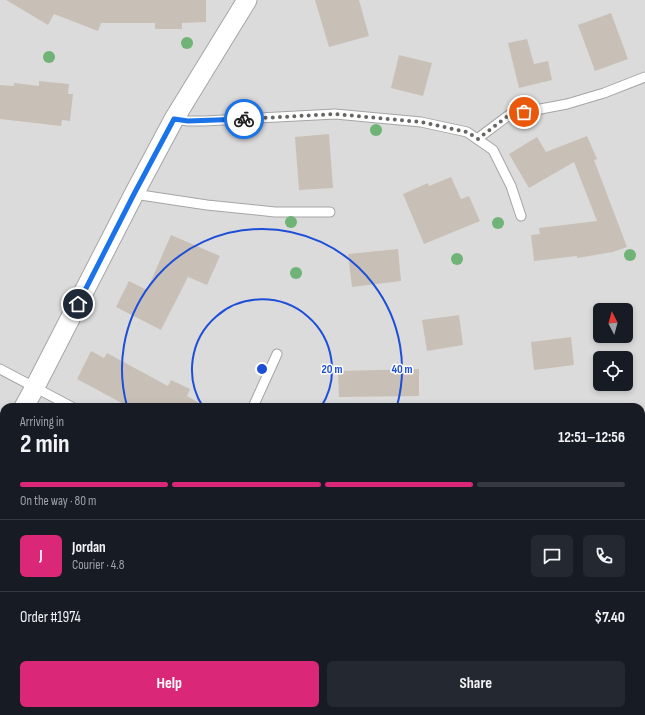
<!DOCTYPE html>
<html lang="en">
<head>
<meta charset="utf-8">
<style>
  :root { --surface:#171b24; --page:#242831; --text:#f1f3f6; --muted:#9ea1a6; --line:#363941; --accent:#db2777 }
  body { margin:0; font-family:"Sofia Sans Condensed",sans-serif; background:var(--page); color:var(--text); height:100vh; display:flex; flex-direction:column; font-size:15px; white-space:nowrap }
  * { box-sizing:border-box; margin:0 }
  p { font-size:13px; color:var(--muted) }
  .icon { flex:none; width:22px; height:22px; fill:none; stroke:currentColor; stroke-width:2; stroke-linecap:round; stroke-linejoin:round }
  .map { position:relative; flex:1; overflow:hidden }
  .drawer { position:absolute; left:0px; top:403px; width:645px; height:312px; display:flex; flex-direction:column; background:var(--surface); border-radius:12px 12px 0 0; box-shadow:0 2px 6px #0003 }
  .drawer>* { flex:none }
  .needle { width:26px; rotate:354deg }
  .controls { position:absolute; left:593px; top:303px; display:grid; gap:8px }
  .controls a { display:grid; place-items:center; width:40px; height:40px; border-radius:6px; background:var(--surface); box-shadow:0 2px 6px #0003; font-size:20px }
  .pin { position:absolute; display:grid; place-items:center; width:34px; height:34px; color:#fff; margin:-17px; border:2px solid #fff; border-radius:50%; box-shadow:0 1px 4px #0007 }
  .courier { position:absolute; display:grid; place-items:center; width:40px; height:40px; margin:-20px; border:3px solid #1a73e8; border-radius:50%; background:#fff; color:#222; box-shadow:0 1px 5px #0007 }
  .headline em { font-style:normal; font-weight:700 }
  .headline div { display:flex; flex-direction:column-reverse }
  .headline { display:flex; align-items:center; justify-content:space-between; height:68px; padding:0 20px }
  h1 { font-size:26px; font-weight:700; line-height:30px }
  .bar { display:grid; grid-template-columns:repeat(4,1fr); gap:6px 4px; align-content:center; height:48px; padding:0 20px }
  .bar i { height:5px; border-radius:3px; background:var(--line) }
  .bar .active { background:var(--accent) }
  .bar p { grid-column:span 4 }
  .line { display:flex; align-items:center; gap:10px; padding:0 20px; border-top:1px solid var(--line) }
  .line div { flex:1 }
  .round { display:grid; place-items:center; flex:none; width:42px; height:42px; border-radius:6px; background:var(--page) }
  .action { display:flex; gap:8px; margin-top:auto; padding:8px 20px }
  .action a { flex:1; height:46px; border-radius:6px; background:var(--accent); color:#fff; font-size:16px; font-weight:700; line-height:46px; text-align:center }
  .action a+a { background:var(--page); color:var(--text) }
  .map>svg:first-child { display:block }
</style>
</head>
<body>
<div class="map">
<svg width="645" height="715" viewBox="0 0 645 715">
  <rect width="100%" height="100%" fill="#f0ede3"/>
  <!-- residential -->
  <path fill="#dcdbdb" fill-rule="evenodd" d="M0,0H645V715H0ZM600,310H626V336H600ZM600,358H626V384H600ZM4,407H641V711H4Z"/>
  <!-- building -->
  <g fill="#c8c0b6">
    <path d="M6,0H206V22L182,23V29H155V23H101L98,31L54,14L48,25Z"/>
    <path d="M315,0H359L369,36L329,47Z"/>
    <path d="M611,13L628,59L595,71L578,25Z"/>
    <path d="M527,39L534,64L548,61L552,80L519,88L508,43Z"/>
    <path d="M399,55L432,63L423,96L391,88Z"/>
    <path d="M39,81L69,84L68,94H73L70,121L62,120L61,126L0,119V85L14,86V83L39,86Z"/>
    <path d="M329,134L333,188L299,190L295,137Z"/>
    <path d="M587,136L597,159L594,160L627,247L613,252L577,258V256L534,261L531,235L540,234L539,228L597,221L574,162L529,188L509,154L537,137L546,152Z"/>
    <path d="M451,177L461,199L469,196L480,221L424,244L403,194L428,183L429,186Z"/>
    <path d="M171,235L220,256L207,285L188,277L161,330L116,307L129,281L147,290Z"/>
    <path d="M398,249L401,281L352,287L348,254Z"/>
    <path d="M459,315L463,345L427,351L422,320Z"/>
    <path d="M571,337L574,365L534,370L531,342Z"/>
    <path d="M91,351L104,358L107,353L168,386L171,380L190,389L187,396L206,407H129L77,379Z"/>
    <path d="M419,369V396L339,397L338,371Z"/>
  </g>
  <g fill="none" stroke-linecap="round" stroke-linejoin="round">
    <defs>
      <g id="service">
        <path d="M174,119L188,121H205L335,114L421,122L467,132L493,150L511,186L521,216"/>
        <path d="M477,139L509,115L567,104L604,93L645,77"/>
        <path d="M134,194L207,205L275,212H330"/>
        <path d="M0,369L72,407"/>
        <path d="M253,407L277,354"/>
      </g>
      <g id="minor">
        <path d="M24,407L35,387L134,194L174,119L247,0"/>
        <path d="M0,448L4,441"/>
        <path d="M641,548H645"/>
        <path d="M105,715L107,711"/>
      </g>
    </defs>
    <!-- service casing -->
    <use href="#service" stroke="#a5a5a5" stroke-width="11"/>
    <!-- minor casing -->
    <use href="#minor" stroke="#a5a5a5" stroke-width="21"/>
    <!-- service -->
    <use href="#service" stroke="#fff" stroke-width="9"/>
    <!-- minor -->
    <use href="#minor" stroke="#fff" stroke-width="19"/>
  </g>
  <!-- trees -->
  <g fill="#6fb376">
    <circle cx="187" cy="43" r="6"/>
    <circle cx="49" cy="57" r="6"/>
    <circle cx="376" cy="130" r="6"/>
    <circle cx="291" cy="222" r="6"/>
    <circle cx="498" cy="223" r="6"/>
    <circle cx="630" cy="255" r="6"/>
    <circle cx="457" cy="259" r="6"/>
    <circle cx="296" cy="273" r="6"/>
  </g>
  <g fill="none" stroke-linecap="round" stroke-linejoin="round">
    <!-- done -->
    <path stroke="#686663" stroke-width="4" stroke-dasharray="0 7.2" d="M244,119L335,114L421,122L467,132L478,139L509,115L524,112"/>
    <!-- route -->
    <path stroke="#1a73e8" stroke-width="5" d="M78,304L134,194L174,119L188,121L244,119"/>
  </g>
  <!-- distance rings -->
  <g fill="none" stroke="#1d4ed8" stroke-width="2">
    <path d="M203 407A70 70 0 1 1 321 407"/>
    <path d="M127 406A140 140 0 1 1 397 406"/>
  </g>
  <circle cx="262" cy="369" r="6" fill="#1d4ed8" stroke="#fff" stroke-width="2"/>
  <g font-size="12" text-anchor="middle" font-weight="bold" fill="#1d4ed8" stroke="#fff" stroke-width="3" stroke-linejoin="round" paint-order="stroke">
    <text x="332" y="373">20 m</text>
    <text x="402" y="373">40 m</text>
  </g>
</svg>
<div class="controls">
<a><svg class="needle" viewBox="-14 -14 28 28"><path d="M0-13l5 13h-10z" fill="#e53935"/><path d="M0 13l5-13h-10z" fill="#9ea1a6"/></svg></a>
<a><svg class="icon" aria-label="locate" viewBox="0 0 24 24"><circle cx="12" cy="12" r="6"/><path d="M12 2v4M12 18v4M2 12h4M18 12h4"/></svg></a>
</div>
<div class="pin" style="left:524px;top:112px;background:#ea580c"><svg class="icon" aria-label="bag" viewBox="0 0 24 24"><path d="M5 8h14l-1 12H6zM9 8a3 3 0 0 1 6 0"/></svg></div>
<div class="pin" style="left:78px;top:304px;background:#1f2937"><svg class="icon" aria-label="home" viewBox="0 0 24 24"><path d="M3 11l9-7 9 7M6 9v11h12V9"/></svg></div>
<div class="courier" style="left:244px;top:119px"><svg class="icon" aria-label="bike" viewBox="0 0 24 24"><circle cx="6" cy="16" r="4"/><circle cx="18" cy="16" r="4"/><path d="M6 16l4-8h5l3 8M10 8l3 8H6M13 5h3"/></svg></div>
<section class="drawer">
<div class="headline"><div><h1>2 min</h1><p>Arriving in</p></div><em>12:51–12:56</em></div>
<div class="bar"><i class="active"></i><i class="active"></i><i class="active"></i><i></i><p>On the way · 80 m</p></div>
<div class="line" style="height:72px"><b class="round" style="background:var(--accent);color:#fff">J</b><div><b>Jordan</b><p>Courier · 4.8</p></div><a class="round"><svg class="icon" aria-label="chat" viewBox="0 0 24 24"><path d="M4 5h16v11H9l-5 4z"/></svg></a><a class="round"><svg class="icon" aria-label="phone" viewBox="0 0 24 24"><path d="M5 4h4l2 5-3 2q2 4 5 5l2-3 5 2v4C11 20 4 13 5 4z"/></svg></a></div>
<div class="line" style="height:52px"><div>Order #1974</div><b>$7.40</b></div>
<div class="action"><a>Help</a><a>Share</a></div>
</section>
</div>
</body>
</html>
